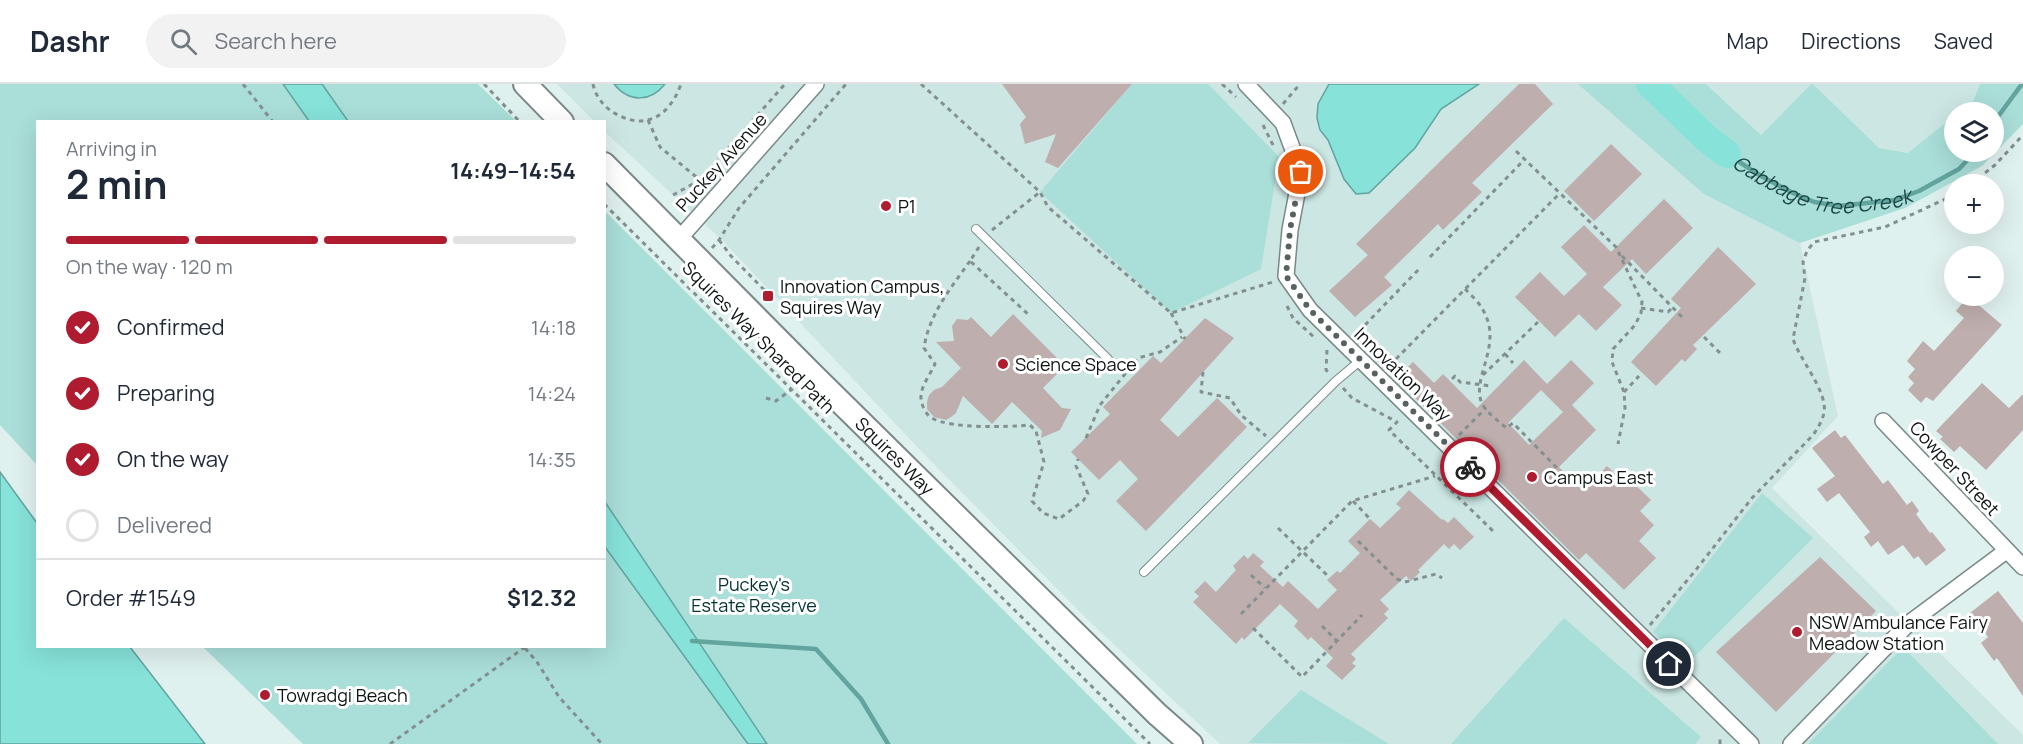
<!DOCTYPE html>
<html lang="en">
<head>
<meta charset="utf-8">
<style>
  :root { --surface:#fff; --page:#f2f2f3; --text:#1f2937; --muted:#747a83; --line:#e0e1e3; --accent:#af1c2f }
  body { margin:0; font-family:Manrope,sans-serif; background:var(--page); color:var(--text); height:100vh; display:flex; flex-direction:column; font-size:22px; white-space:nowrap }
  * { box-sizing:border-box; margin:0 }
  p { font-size:20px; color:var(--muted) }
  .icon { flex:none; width:33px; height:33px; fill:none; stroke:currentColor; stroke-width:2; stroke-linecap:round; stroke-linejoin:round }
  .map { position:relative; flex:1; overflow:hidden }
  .sheet { position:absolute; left:36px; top:36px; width:570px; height:528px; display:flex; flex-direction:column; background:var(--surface); border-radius:0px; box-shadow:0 6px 24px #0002 }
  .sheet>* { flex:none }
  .tools { position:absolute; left:1944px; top:18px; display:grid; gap:12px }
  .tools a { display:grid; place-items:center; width:60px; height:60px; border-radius:50%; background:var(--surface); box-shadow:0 6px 24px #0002; font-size:30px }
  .pin { position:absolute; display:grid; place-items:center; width:51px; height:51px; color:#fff; margin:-26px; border:3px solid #fff; border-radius:50%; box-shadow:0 2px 6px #0007 }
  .courier { position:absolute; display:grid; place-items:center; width:60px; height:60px; margin:-30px; border:4px solid #af1c2f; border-radius:50%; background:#fff; color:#222; box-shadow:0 2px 8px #0007 }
  .summary em { font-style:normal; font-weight:700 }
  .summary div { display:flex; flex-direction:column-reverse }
  .summary { display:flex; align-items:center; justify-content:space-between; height:102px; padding:0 30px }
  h1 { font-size:39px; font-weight:700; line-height:45px }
  .bar { display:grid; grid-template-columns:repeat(4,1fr); gap:9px 6px; align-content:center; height:72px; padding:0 30px }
  .bar i { height:8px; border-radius:4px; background:var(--line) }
  .bar .on { background:var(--accent) }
  .bar p { grid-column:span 4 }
  .line { display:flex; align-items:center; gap:15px; padding:0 30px; border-top:2px solid var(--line) }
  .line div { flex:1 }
  ol { padding:0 30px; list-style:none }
  li { display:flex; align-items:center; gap:18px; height:66px }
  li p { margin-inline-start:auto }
  li .icon { padding:6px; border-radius:50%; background:var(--accent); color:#fff; stroke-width:4 }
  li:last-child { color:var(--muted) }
  li i { width:33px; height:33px; border:3px solid var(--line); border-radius:50% }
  header { display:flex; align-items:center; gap:36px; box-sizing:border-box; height:84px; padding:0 30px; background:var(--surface); border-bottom:2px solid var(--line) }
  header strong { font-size:28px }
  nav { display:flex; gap:33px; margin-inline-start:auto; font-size:21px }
  .search { width:420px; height:54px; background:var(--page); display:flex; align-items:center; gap:15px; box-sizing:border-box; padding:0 21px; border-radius:33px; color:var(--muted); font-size:22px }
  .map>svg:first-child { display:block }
</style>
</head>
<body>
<header>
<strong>Dashr</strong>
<div class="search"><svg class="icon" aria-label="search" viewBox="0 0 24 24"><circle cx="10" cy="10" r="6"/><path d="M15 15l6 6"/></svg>Search here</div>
<nav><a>Map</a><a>Directions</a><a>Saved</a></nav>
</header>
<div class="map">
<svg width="2023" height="660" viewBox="0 0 2023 660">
  <rect width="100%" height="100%" fill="#dff1ef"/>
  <!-- built -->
  <g fill="#cbe6e3">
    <path d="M557,0H1609L1800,159L1838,332L1772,404L2023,651V660H1220L1087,535L922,368L721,155L605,48L604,38L594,37Z"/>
    <path d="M1706,0H1811L1761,51Z"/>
    <path d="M1813,0H1980L1973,17L1959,28H1954V32L1909,69L1879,64Z"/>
  </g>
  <!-- green -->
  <g fill="#aaded9">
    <path d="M0,0H478L516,37L38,38L37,381L0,341Z"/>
    <path d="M1132,0H1208L1279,73L1261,185L1171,229L1040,108Z"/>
    <path d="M1578,0H1706L1761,51L1811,0H1813L1879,64L1908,69L1954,32V68H1994V28H1959L1973,17L1980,0H2023V40L1982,82L1905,124L1800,159L1704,110Z"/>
    <path d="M605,127L1137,660H303L203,563L604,562Z"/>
    <path d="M1762,409L1813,454L1687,580L1653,548Z"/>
    <path d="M1564,534L1701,653L1695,660H1451Z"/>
    <path d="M1903,563L1998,660H1808Z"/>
    <path d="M1301,606L1389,660L1248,659Z"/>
  </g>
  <!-- water -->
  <g fill="#87e2da" stroke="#62a49e" stroke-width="1.5">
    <path d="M283,0H322L348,37H309Z"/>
    <path d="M614,0H665C651,18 629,19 614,0Z"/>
    <path d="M1329,0H1479L1441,25L1415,64L1369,109L1356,110L1344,95L1328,56L1320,46L1317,34L1318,20Z"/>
    <path d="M0,388L37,439L38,562L130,563L205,660H0Z"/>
    <path d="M605,418L767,660H748L605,463Z"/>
  </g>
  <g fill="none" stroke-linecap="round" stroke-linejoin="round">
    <!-- stream -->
    <g stroke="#62a49e" stroke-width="4.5">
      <path d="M1994,38L2022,0"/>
      <path id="s1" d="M1727,70L1761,92L1793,109L1814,118L1839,122L1895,116L1919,107L1959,85L1975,68"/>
      <path d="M692,557L816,565L861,615L888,660"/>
    </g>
    <!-- river -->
    <path stroke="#87e2da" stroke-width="28" d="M1650,0L1706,54L1727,70"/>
  </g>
  <!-- building -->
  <g fill="#beaead" fill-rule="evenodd">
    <path d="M1002,0H1132L1058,84L1045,78L1056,50L1025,60L1020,40L1026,33Z"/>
    <path d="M1519,0H1535L1553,20L1472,99L1482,108L1443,146L1438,140L1384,193L1392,201L1355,233L1329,207L1368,171L1356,160Z"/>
    <path d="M1611,60L1642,90L1594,137L1564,107Z"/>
    <path d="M1664,115L1693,144L1646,190L1632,175L1603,203L1622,221L1596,247L1579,230L1555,253L1515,213L1540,188L1564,212L1587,190L1561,163L1584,141L1611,168Z"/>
    <path d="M1718,163L1756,200L1693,261L1697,265L1685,278L1682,275L1656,302L1631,278L1681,224L1671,215Z"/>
    <path d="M1968,212L2002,241L1933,317L1926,313L1921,319L1908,306L1914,299L1908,293L1915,285L1907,277L1923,257L1934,267L1964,234L1956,227Z"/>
    <path d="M1013,230L1065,282L1043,304L1062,324L1071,325L1060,346L1041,354L1042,347L1012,318L992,340L963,312L956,329L951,333L946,336L934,333L927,325V318L929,311L934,306L942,303L961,284L936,258L954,257L952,242L957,235L968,236L971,233L991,253Z"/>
    <path d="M1205,234L1234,254L1160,336L1178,353L1217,314L1247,343L1146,447L1116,417L1138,395L1120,376L1099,396L1071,368L1110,330L1103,323L1153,272L1161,279Z"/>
    <path d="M1524,276L1547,300L1571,276L1594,299L1572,321L1596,346L1559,383L1583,407L1607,382L1624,398L1628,394L1651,416L1640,427L1654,441L1639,457L1656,474L1624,506L1586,469L1579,476L1396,295L1413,278L1434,299L1443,290L1477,324ZM1541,306L1563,328L1529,361L1508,339Z"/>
    <path d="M1982,299L2009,324L2023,310V346L1986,386L1960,362L1954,368L1940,355L1943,353L1936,347Z"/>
    <path d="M1835,346L1841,354L1845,351L1883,400L1888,396L1907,421L1912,417L1919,427L1916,430L1930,449L1932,448L1946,466L1926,482L1918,472L1914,475L1903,461L1888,471L1878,457L1871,463L1864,453L1870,448L1839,409L1827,418L1817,405L1835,392L1812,364Z"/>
    <path d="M1409,406L1442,436L1443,435L1448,439L1454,433L1474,453L1460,466L1454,460L1449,465L1444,460L1418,486L1420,488L1411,497L1406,492L1380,516L1389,525L1384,530L1388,534L1351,570L1356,575L1352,579L1356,582L1342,596L1326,582L1333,574L1311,553L1308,556L1294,542L1298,537L1280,520L1244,556L1242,553L1236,560L1193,518L1199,512L1194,508L1205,497L1216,508L1236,486L1233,482L1244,471L1248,475L1253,469L1264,478L1260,482L1283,503L1288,497L1318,525L1337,506L1327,496L1337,487L1340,489L1360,469L1348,457L1370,435L1380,444L1401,424L1396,420Z"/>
    <path d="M1820,473L1876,527L1776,628L1716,568Z"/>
    <path d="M1998,507L2023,539V612L1997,574L1994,577L1981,559L1988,553L1970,529Z"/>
  </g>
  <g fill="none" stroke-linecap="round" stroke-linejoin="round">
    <defs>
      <g id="service">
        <path d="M976,145L1108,275"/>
        <path d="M1144,488L1336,297L1361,276"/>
      </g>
      <g id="minor">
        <path d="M1246,0L1283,39L1301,88L1290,146L1286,192L1310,226L1751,660"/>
        <path d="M679,155L816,0"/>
        <path d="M1883,337L2023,483"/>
        <path d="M1791,660L1908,540L2006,467"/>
      </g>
      <g id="secondary">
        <path d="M525,0L562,38"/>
        <path id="s2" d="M604,80L811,289L1157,630L1191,660"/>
      </g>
    </defs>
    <!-- service casing -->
    <use href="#service" stroke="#798987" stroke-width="10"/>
    <!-- minor casing -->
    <use href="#minor" stroke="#798987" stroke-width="18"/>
    <!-- secondary casing -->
    <use href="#secondary" stroke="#798987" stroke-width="26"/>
    <!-- path -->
    <g stroke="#83908f" stroke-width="3" stroke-dasharray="4.5 4.5" stroke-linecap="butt">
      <path d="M243,0L273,38"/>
      <path d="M484,0L520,38"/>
      <path d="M593,0C595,11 602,20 611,27C643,48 669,34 681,0"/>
      <path d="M921,0L1040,108L1048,123L1171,229L1273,198"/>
      <path d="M1222,0L1236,13"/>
      <path d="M1283,20L1300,0"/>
      <path d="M648,36L660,63L700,96"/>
      <path d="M1263,41L1275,65"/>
      <path d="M1516,67L1616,163L1642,218L1641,229L1635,241L1613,265L1612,278L1624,308L1625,324L1618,360"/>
      <path d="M1280,77L1282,100"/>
      <path d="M1971,100L1995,81L2023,51"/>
      <path d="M673,111L700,96L785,0"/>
      <path d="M604,120L1150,660"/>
      <path d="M992,146L1040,108"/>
      <path d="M719,156L731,172L773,215"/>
      <path d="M979,163L970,177L1029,231"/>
      <path d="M712,164L719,156L739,124L846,0"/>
      <path d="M1622,172L1682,233"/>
      <path d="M1430,173L1525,75"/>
      <path d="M970,177C951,204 929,230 924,264L935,280C930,291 920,303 921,315C922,322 926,331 932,334C950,345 1008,343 1030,341L1036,347L1044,378L1032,417L1043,429L1059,435L1083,417L1088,410L1076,382L1078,375"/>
      <path d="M1465,205C1472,212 1481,220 1485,230C1502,264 1469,297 1483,321C1488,330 1499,337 1506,344L1513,339L1559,386"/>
      <path d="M1287,222L1293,234L1316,255"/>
      <path d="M1641,224L1668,228L1673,223"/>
      <path d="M1171,229L1185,255"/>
      <path d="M1365,241L1421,183"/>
      <path d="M1704,253L1722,271"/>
      <path d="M1327,266L1326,286L1328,288"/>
      <path d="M1505,270L1513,279"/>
      <path d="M1396,275L1560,109"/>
      <path d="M1203,288L1201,308L1230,314L1241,331L1266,352"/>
      <path d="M1483,291L1538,238"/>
      <path d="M1452,295L1455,292L1460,298L1491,302"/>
      <path d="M1343,304L1352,314L1397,338L1389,346L1493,447"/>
      <path d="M1624,308L1639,292"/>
      <path d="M766,314L776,317L792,305"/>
      <path d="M1459,351L1486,324"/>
      <path d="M1086,354L1100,321L1138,274L1160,268L1182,253"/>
      <path d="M1353,417L1370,435"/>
      <path d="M1278,444L1329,493"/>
      <path d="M1358,457L1397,495L1405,498L1436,490L1442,494"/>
      <path d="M1251,491L1265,504"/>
      <path d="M1241,530L1352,417L1435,392"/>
      <path d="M1650,541L1695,487L1752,414L1813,351C1818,344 1822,337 1824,329C1828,308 1800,276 1793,255L1805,194L1803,178L1807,167L1814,158L1885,143L1954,111"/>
      <path d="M1322,542L1336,556"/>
      <path d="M1253,544L1302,593L1362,531"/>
      <path d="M525,564L537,578L559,613L602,660"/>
      <path d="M390,660L525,563"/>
      <path d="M1720,660V652"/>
    </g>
    <!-- service -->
    <use href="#service" stroke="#fff" stroke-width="8"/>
    <!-- minor -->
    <use href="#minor" stroke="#fff" stroke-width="15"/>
    <!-- secondary -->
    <use href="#secondary" stroke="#fff" stroke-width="22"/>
  </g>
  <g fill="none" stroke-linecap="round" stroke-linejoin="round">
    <!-- done -->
    <path stroke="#566160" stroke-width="6" stroke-dasharray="0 10.8" d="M1301,88L1290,146L1286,192L1310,226L1470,383"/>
    <!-- route -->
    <path stroke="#af1c2f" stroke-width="8" d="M1470,383L1669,580"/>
  </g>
  <!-- markers -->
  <g fill="#af1c2f" stroke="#fff" stroke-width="2">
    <circle cx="886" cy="122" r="6"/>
    <rect x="762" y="206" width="12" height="12" rx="3"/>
    <circle cx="1003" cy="280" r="6"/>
    <circle cx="1532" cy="393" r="6"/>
    <circle cx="1797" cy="548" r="6"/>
    <circle cx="265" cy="611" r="6"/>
  </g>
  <g text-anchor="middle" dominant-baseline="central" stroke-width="6" stroke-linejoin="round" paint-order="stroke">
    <!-- street labels -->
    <g font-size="18" fill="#0d1313" stroke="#fff">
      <text transform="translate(721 78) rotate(-48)">Puckey Avenue</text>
      <text transform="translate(759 253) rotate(45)">Squires Way Shared Path</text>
      <text transform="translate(1403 290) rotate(44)">Innovation Way</text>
      <text stroke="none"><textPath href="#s2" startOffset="412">Squires Way</textPath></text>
      <text transform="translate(1955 384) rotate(47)">Cowper Street</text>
    </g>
    <!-- poi labels -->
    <g font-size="18" fill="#0d1313" stroke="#fff" text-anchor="start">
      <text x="898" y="122">P1</text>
      <text x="780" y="202">Innovation Campus,<tspan x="780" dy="21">Squires Way</tspan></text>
      <text x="1015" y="280">Science Space</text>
      <text x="1544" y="393">Campus East</text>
      <text x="1809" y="538">NSW Ambulance Fairy<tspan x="1809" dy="21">Meadow Station</tspan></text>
      <text x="277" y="611">Towradgi Beach</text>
    </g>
    <!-- park labels -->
    <g font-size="18" fill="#043330" stroke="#fff">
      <text x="754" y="500">Puckey's<tspan x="754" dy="21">Estate Reserve</tspan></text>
    </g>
    <!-- water labels -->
    <g font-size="20" font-style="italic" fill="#1b4542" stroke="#fff">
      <text stroke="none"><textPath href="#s1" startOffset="104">Cabbage Tree Creek</textPath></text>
    </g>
  </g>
</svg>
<div class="tools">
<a><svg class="icon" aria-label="layers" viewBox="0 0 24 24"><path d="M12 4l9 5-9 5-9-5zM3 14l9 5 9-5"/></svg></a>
<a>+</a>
<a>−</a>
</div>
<div class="pin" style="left:1301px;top:88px;background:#ea580c"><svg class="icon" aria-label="bag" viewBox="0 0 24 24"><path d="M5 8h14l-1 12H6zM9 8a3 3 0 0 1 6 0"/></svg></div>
<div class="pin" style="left:1669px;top:580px;background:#1f2937"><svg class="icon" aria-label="home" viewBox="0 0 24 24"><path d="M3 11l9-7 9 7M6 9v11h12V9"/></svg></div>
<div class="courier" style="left:1470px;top:383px"><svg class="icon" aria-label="bike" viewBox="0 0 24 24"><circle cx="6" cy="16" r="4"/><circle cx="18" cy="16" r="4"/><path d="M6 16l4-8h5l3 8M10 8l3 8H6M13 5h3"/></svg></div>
<section class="sheet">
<div class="summary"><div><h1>2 min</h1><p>Arriving in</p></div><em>14:49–14:54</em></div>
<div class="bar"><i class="on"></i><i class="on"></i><i class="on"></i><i></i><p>On the way · 120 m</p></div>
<ol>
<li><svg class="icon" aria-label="check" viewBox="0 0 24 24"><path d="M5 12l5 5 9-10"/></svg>Confirmed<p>14:18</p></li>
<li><svg class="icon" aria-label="check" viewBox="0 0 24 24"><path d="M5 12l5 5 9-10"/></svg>Preparing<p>14:24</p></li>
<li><svg class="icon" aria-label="check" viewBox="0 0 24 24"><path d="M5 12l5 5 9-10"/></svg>On the way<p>14:35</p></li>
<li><i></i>Delivered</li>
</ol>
<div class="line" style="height:78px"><div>Order #1549</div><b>$12.32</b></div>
</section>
</div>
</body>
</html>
